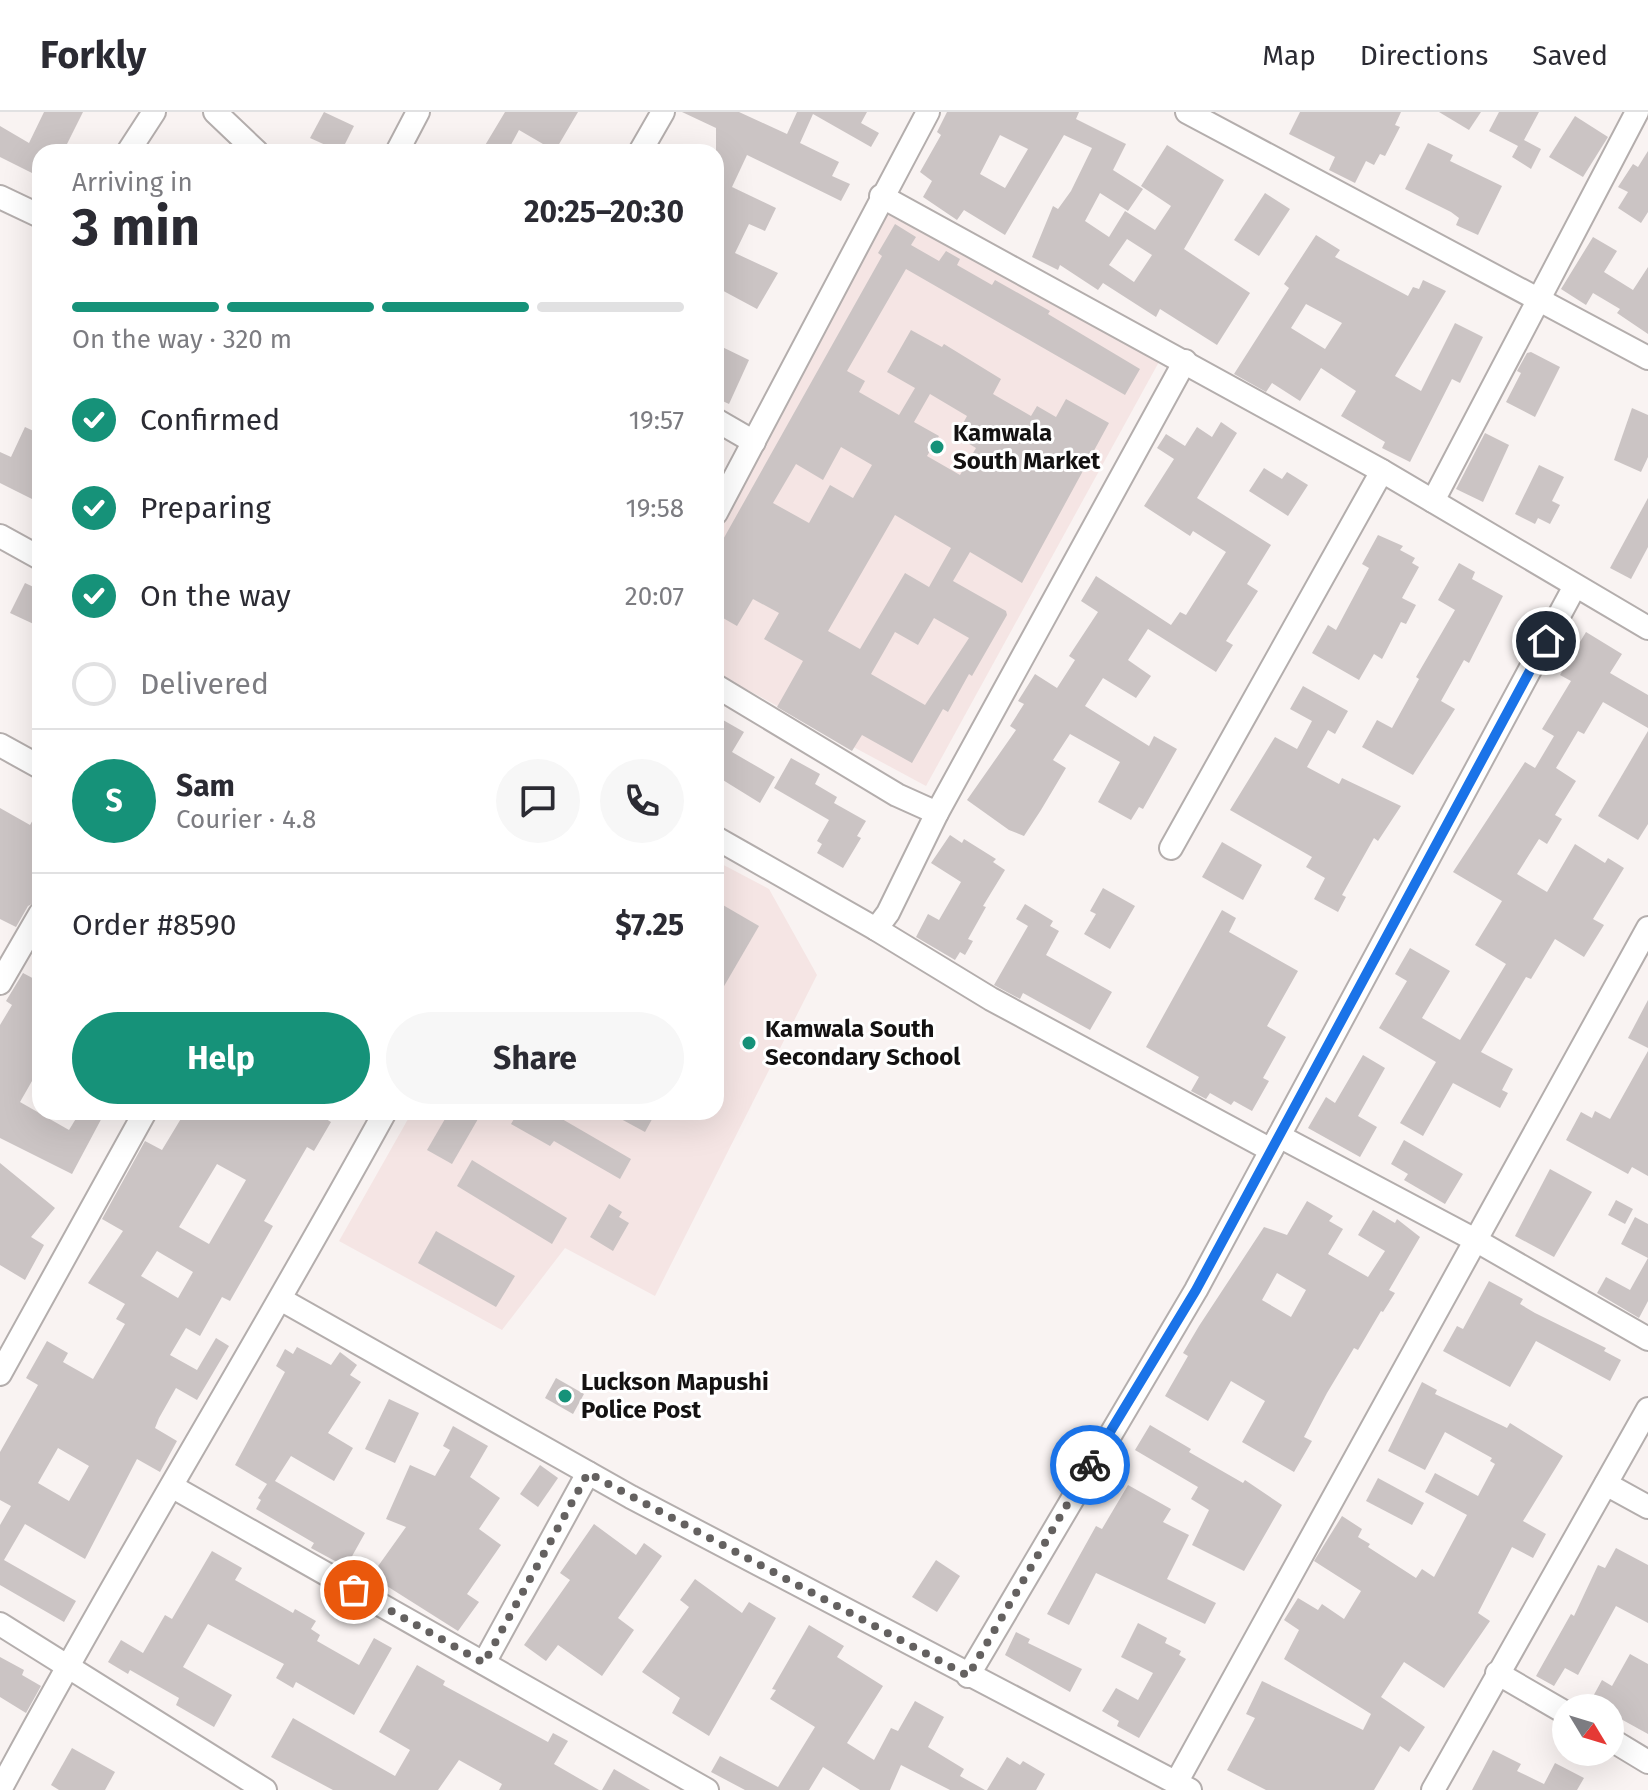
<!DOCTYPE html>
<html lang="en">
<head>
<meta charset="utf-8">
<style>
  :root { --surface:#fff; --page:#f7f7f7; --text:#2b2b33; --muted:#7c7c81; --line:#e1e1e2; --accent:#169279 }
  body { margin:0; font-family:"Fira Sans",sans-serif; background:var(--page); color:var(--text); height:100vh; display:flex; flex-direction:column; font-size:30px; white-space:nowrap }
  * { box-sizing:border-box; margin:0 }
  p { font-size:26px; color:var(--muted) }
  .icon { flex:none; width:44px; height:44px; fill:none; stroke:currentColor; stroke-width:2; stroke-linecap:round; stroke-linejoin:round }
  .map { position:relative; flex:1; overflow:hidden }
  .drawer { position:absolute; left:32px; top:32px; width:692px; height:976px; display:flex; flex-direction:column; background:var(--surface); border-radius:24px; box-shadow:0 8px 32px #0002 }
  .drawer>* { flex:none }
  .needle { width:52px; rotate:128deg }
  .tools { position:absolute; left:1552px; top:1582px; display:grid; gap:16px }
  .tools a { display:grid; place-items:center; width:72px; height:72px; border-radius:50%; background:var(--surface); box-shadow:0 8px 32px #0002; font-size:40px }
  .pin { position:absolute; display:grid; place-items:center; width:68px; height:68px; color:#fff; margin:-34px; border:4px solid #fff; border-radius:50%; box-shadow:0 2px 8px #0007 }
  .courier { position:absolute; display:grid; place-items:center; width:80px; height:80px; margin:-40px; border:6px solid #1a73e8; border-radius:50%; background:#fff; color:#222; box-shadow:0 2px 10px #0007 }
  .headline em { font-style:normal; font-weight:700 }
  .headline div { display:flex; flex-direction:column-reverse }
  .headline { display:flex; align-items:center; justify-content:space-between; height:136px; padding:0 40px }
  h1 { font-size:52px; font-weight:700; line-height:60px }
  .bar { display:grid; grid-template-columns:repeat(4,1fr); gap:12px 8px; align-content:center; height:96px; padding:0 40px }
  .bar i { height:10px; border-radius:6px; background:var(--line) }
  .bar .on { background:var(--accent) }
  .bar p { grid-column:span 4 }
  .line { display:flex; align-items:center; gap:20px; padding:0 40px; border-top:2px solid var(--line) }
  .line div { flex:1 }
  .round { display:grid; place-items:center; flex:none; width:84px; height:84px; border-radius:42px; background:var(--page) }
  ol { padding:0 40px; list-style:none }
  li { display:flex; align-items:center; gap:24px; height:88px }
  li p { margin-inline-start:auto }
  li .icon { padding:8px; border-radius:50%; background:var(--accent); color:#fff; stroke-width:4 }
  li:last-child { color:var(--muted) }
  li i { width:44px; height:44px; border:4px solid var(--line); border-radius:50% }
  .primary-button { display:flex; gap:16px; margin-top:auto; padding:16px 40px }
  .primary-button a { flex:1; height:92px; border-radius:48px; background:var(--accent); color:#fff; font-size:32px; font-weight:700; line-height:92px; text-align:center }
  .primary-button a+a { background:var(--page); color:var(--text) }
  header { display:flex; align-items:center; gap:48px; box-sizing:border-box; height:112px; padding:0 40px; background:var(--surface); border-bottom:2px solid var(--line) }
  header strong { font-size:38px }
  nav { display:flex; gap:44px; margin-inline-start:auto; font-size:28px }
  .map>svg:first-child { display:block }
</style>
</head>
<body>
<header>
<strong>Forkly</strong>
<nav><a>Map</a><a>Directions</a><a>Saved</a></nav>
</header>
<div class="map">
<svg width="1648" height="1678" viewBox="0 0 1648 1678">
  <rect width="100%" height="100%" fill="#f9f3f2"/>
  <!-- built -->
  <g fill="#f5e5e4">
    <path d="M887,102L1160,248L926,674L716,561V422Z"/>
    <path d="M716,749L769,777L817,863L655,1184L565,1136L502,1218L339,1129L412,1000H716Z"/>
  </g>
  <!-- building -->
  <g fill="#cbc4c4" fill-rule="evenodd">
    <path d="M44,0H83L63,40H40V65L0,45V14L29,31Z"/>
    <path d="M324,0L354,14L341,40L310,26Z"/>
    <path d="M505,0H578L555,39L519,18L507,40H481Z"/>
    <path d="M682,0H739L787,22L797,0H867L861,11L879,21L871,35L813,2L800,31L839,50L832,64L850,72L841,89L747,43L732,75L776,96L765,119L749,112L735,141L778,161L757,197L716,175V16Z"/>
    <path d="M947,0H1079L1076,7L1126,32L1113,58L1143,77L1128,99L1100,81L1085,109L1109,125L1125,99L1155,118L1171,94L1141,74L1167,33L1224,68L1184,137L1250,181L1217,233L1160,197L1156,205L1103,171L1098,178L1060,153L1058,158L1032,145L1053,94L1058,97L1071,79L1092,36L1064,23L1005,123L964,98L957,108L923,85L932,69L920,60L941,23L937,20ZM1000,23L1028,37L1005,76L980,62ZM1127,127L1152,143L1134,170L1109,153Z"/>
    <path d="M1300,0H1401L1395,13L1400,15L1385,44L1380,42L1374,53L1366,49L1355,71L1329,58L1335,45L1289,22Z"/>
    <path d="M1439,0H1481L1469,18Z"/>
    <path d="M1499,0H1539L1524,28L1541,37L1531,57L1512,45L1518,34L1489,19Z"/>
    <path d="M1575,4L1608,25L1583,65L1549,45Z"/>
    <path d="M1428,31L1453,43L1450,49L1502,74L1478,123L1456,113L1459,106L1451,100L1405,77Z"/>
    <path d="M1648,39V100L1641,111L1618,96L1628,80L1618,75L1633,52L1638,55Z"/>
    <path d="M1265,81L1290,97L1259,144L1234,128Z"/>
    <path d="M895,112L916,125L911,133L939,149L946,139L960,147L957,153L992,173L995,168L1034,190L1050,199L1048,202L1140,257L1125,283L906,157L847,259L865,269L859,280L899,303L915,276L887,260L911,218L942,235L944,232L1001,267L993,282L1031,304L1037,294L1056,305L1066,287L1109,311L1022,471L970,440L953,469L1006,499L1007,503L972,564L969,562L948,600L943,597L912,651L862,623L852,639L777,595L803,549L764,527L779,501L753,487L737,514L716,502V440L882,144L878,141ZM930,282L967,304L956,324L976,336L960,363L927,344L939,324L914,310ZM841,335L872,353L853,386L830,373L809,411L773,391L796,352L823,368ZM895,403L951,436L929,475L905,461L860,537L828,519ZM934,506L969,526L925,593L871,562L895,520L918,533Z"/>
    <path d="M1316,123L1340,138L1335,145L1408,184L1413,175L1419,177L1423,168L1446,179L1395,264L1421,279L1455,211L1483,225L1460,271L1452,267L1410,350L1382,336L1385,330L1341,304L1356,279L1321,256L1300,289L1272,271L1266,280L1234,262L1289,176L1284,172ZM1306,192L1342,211L1325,237L1291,216Z"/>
    <path d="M1593,125L1617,139L1604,160L1633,178L1648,155V222L1617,201L1620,197L1593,181L1586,193L1561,177Z"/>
    <path d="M716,232L749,248L729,292L716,286Z"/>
    <path d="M1531,240L1560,255L1535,305L1506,290L1521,261L1517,259L1527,241Z"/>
    <path d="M1632,296L1648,303V345L1641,360L1614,348Z"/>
    <path d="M1221,310L1237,321L1197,386L1271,433L1247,472L1258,479L1226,529L1233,533L1216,560L1148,517L1128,548L1151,564L1136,586L1103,566L1085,594L1149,634L1154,624L1177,637L1143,697L1139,695L1131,708L1098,690L1120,650L1070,622L1053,648L1066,656L1041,698L1024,724L1009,718L967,688L1016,618L1010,614L1024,592L1018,589L1035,562L1057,576L1075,548L1069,544L1098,500L1081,489L1096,464L1171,513L1180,500L1186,503L1226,440L1193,419L1190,424L1144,394L1174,347L1157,336L1166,322L1185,334L1197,315L1212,325Z"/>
    <path d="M25,315L40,322V391L0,371V340L11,345Z"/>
    <path d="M1485,321L1509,333L1483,390L1456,377Z"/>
    <path d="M1539,353L1564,365L1552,389L1560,393L1550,412L1538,406L1535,412L1515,402Z"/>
    <path d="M1264,356L1282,367L1287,360L1308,373L1288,404L1249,379Z"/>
    <path d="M1648,386V435L1631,467L1610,456Z"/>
    <path d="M1378,423L1403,434L1400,438L1415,446L1412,451L1419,455L1402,486L1416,493L1406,512L1401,510L1382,547L1374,542L1359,568L1312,541L1328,513L1336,518L1369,456L1362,452Z"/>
    <path d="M1459,451L1475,460L1472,467L1503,484L1469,551L1464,548L1441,589L1455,597L1413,663L1362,635L1377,608L1392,616L1419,567L1416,565L1455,498L1438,488Z"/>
    <path d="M25,471L40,478V515L10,501Z"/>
    <path d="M1586,520L1622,542L1610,561L1648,583V616L1603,590L1584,622L1578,619L1556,656L1576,669L1555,703L1562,707L1547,732L1539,727L1517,762L1547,780L1575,732L1605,751L1608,746L1624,756L1593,807L1604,813L1584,845L1555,827L1531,867L1526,865L1481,940L1513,957L1502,978L1508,981L1500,996L1453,971L1423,1024L1400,1011L1436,950L1379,916L1407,869L1395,862L1410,836L1450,859L1422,906L1460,928L1506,852L1475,833L1502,789L1453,760L1525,650L1535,656L1554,624L1542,617L1571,569L1560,563Z"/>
    <path d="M1303,574L1348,599L1335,622L1328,618L1307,655L1339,672L1342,666L1401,694L1378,729L1374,726L1342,783L1346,785L1338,800L1314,787L1325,766L1306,755L1312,745L1230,698L1275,625L1297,637L1312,609L1290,597Z"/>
    <path d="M716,604L744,620L732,640L775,665L760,691L718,665L716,668Z"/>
    <path d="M1648,619V712L1638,728L1598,704Z"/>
    <path d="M791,646L820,662L815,672L837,685L834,691L866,709L857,724L861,726L843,756L817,741L822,732L817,729L829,708L774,676Z"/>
    <path d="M40,695V788L28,794L16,815L0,807V696L30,713Z"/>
    <path d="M950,723L962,731L964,727L996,747L993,750L1005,758L983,794L986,795L968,827L973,829L965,843L960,840L955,848L916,825L928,802L939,808L961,770L931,751Z"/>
    <path d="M1222,730L1262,753L1243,788L1202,765Z"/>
    <path d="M1103,776L1135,794L1110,837L1084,822L1096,802L1090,799Z"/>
    <path d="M716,789L759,814L716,888Z"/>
    <path d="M1025,792L1053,809L1050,814L1059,819L1046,843L1112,880L1090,918L1023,881L1020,887L994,873L1028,814L1016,807Z"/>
    <path d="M1222,798L1236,806L1229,820L1298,859L1267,914L1286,925L1263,966L1269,969L1252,999L1234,989L1231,993L1210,981L1206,987L1191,979L1199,965L1146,935Z"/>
    <path d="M23,861L40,870V934L35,944L40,947V955L20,990L69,1018L80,1000H105L72,1062L0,1026V913L12,893L6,889Z"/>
    <path d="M1648,888V936L1628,926Z"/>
    <path d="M1648,939V1064L1632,1055L1628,1062L1566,1028L1581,1000L1592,1006L1595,999L1610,1007Z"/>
    <path d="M1363,943L1385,956L1358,1004L1377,1015L1360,1045L1308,1016L1326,985L1335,991Z"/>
    <path d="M185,1000H315L331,1010L314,1039L307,1035L264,1109L273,1114L230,1189L222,1185L200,1224L186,1216L170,1243L197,1258L216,1226L229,1234L197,1288L176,1276L159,1306L155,1316L177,1329L160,1360L137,1347L85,1447L25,1412L4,1448L76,1489L64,1510L0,1473V1413L11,1394L0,1388V1340L38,1273L26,1266L47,1229L68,1241L63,1250L93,1267L125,1212L116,1207L125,1192L88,1171L123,1119L102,1107L145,1029L162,1038ZM217,1052L246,1068L209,1132L179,1115ZM157,1139L193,1160L178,1186L141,1164ZM58,1336L89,1354L69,1389L38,1371Z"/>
    <path d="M449,1000H482L452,1052L427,1038Z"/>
    <path d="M518,1000H550L631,1047L620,1067L554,1029L550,1034L511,1012Z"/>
    <path d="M608,1000H656L645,1020Z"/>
    <path d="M1404,1028L1463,1062L1445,1092L1404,1068L1408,1062L1391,1052Z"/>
    <path d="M472,1048L567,1106L552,1132L457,1074Z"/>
    <path d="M0,1051L55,1096L31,1125L44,1133L25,1168L0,1153Z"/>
    <path d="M1550,1057L1592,1080L1554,1145L1515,1124Z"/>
    <path d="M1616,1088L1633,1097L1625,1112L1608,1103Z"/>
    <path d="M1307,1089L1333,1104L1329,1109L1343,1117L1328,1142L1368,1165L1385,1139L1358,1123L1373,1098L1395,1111L1397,1107L1420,1125L1389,1178L1395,1181L1383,1200L1381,1199L1358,1238L1354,1236L1327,1281L1304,1325L1312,1329L1294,1360L1242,1330L1265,1289L1231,1269L1208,1309L1165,1284L1188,1244L1183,1241L1199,1214L1264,1115L1287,1123ZM1277,1161L1306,1178L1291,1205L1262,1188Z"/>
    <path d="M609,1092L622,1100L619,1105L629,1111L613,1139L590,1125Z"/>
    <path d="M1635,1105L1648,1112V1189L1639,1206L1597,1181L1606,1165L1630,1178L1648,1146L1621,1132Z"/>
    <path d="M436,1119L515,1164L496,1195L418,1151Z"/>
    <path d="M1489,1169L1523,1187L1520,1192L1535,1201L1606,1236L1604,1239L1621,1248L1610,1269L1536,1229L1510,1275L1443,1239L1457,1214L1463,1217Z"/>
    <path d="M297,1235L331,1253L340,1240L357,1253L350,1263L361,1270L328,1321L353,1336L334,1369L291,1344L275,1369L365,1421L346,1455L311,1436L314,1431L256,1397L261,1388L258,1386L267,1372L235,1353L285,1260L276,1254L285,1237L293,1242Z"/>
    <path d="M556,1266L584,1282L573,1302L545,1286Z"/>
    <path d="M1422,1270L1437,1278L1435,1282L1501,1313L1507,1316L1510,1311L1563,1344L1523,1409L1546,1422L1533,1446L1512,1435L1478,1501L1490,1509L1444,1576L1404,1550L1381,1585L1425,1615L1409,1640L1400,1634L1374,1678H1266L1227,1658L1255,1606L1246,1602L1262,1569L1363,1618L1371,1602L1284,1547L1299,1518L1284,1508L1298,1486L1318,1498L1322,1492L1344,1507L1361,1479L1314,1449L1342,1404L1362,1417L1358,1425L1370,1432L1368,1435L1416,1466L1422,1457L1434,1465L1467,1403L1425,1380L1435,1361L1478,1384L1495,1352L1490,1349L1492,1346L1445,1320L1425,1358L1388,1339Z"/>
    <path d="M389,1287L419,1301L395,1351L365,1337Z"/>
    <path d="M1150,1313L1191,1337L1189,1340L1243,1371L1245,1368L1282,1393L1244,1459L1192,1433L1209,1398L1191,1387L1198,1375L1135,1338Z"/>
    <path d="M453,1314L488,1334L470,1365L500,1386L479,1417L501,1433L467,1482L479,1490L458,1519L371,1464L406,1415L386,1407L410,1353L435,1364L450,1338L443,1334Z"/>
    <path d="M540,1353L558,1366L538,1395L520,1382Z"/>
    <path d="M1378,1366L1424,1391L1412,1413L1366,1389Z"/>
    <path d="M1128,1373L1171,1397L1163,1410L1189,1423L1167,1467L1216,1491L1205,1512L1096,1461L1069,1513L1047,1502L1096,1414L1102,1417Z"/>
    <path d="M594,1412L636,1443L644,1431L662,1444L618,1506L634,1518L602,1564L558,1533L546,1549L524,1533L570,1468L560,1461Z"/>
    <path d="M1616,1436L1648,1453V1511L1616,1494L1578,1563L1565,1556L1554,1574L1536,1564L1571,1502L1574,1504L1598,1453L1605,1456Z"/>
    <path d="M212,1439L242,1456L235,1468L293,1501L295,1497L316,1509L311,1517L320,1523L317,1529L359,1553L374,1526L392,1536L354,1603L296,1570L293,1576L276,1566L284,1552L208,1512L183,1555L232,1583L214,1615L176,1593L179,1586L130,1558L128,1562L108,1550L121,1528L143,1541L165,1503L172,1507Z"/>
    <path d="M936,1448L960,1464L937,1500L912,1485Z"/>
    <path d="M695,1467L742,1501L749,1490L776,1506L709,1624L672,1601L680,1586L642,1560L689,1495L680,1488Z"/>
    <path d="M1138,1511L1167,1526L1165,1531L1181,1539L1179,1543L1186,1547L1139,1626L1117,1614L1119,1609L1102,1599L1116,1576L1138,1588L1153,1561L1121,1545Z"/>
    <path d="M809,1513L844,1534L837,1545L883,1574L847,1631L874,1648L891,1616L898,1619L915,1589L944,1605L928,1635L964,1657L960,1664L985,1678H950L901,1653L890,1678H860L823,1655L809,1678H745L711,1660L720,1644L778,1675L815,1615L770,1587L776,1578L772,1577Z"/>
    <path d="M1016,1520L1030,1527L1028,1531L1082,1557L1070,1580L1005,1543Z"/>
    <path d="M1630,1542L1648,1552V1622L1610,1601V1596L1590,1590L1602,1568L1612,1574Z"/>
    <path d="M0,1545L24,1558L22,1563L41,1574L26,1601L0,1585Z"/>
    <path d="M417,1553L445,1569L443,1573L548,1630L553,1621L568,1629L554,1652L599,1678H499L502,1672L459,1648L438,1678H333L271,1645L293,1606L395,1664L410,1638L379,1620Z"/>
    <path d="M72,1636L115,1660L105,1678H59L51,1673Z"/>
    <path d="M1493,1638L1521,1652L1517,1659L1544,1672L1555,1651L1584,1666L1577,1678H1472Z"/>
    <path d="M1007,1645L1020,1653L1023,1649L1045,1662L1036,1678H987Z"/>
    <path d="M614,1657L650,1678H602Z"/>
  </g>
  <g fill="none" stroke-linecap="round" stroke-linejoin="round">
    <defs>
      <g id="street">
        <path d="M215,0L257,40"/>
        <path d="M1187,0L1648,246"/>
        <path d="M128,40L154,0"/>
        <path d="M397,40L418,0"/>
        <path d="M640,40L663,0"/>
        <path d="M881,84L1382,359L1648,516"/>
        <path d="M0,85L40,104"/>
        <path d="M716,308L754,330"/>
        <path d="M1433,389L1637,0"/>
        <path d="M716,401L928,0"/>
        <path d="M0,424L40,446"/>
        <path d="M716,574L897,683L937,701L1185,249"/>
        <path d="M0,633L40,655"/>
        <path d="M937,701L888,801L876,817L991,887L1271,1038"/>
        <path d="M716,726L876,817"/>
        <path d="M1171,736L1382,359"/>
        <path d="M0,871L40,802"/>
        <path d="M1279,1024L1477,1129L1648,1227"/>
        <path d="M282,1188L631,1385L1190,1678"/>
        <path d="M0,1262L145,1000"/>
        <path d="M1606,1372L1648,1395"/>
        <path d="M173,1375L707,1678"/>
        <path d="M0,1512L265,1678"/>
        <path d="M484,1551L588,1361"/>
        <path d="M1497,1561L1566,1601"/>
        <path d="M968,1564L1196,1178L1575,474"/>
        <path d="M1610,1627L1648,1650"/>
        <path d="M1176,1671L1648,816"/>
        <path d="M0,1678C123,1449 260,1228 385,1000"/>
        <path d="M1433,1678L1648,1297"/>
      </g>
    </defs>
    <!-- street casing -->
    <use href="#street" stroke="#b4aead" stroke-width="26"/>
    <!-- street -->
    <use href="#street" stroke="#fff" stroke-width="22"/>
  </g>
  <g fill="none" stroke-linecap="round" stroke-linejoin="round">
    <!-- done -->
    <path stroke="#646160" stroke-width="8" stroke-dasharray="0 14.4" d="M354,1478L484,1551L588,1361L968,1564L1090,1353"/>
    <!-- route -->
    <path stroke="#1a73e8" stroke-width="10" d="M1090,1353L1196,1178L1546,529"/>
  </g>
  <!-- markers -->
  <g fill="#169279" stroke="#fff" stroke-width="3">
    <circle cx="937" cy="335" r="8"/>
    <circle cx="749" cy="931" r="8"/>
    <circle cx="565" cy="1284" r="8"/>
  </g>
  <g text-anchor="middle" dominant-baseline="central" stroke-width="6" stroke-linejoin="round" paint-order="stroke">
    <!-- poi labels -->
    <g font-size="24" font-weight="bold" fill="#141212" stroke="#fff" text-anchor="start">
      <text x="953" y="321">Kamwala<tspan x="953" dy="28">South Market</tspan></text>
      <text x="765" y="917">Kamwala South<tspan x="765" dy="28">Secondary School</tspan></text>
      <text x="581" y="1270">Luckson Mapushi<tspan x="581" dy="28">Police Post</tspan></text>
    </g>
  </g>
</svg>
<div class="tools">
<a><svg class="needle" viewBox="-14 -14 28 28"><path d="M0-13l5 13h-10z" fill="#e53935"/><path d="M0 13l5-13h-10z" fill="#7c7c81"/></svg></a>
</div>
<div class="pin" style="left:354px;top:1478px;background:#ea580c"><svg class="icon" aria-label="bag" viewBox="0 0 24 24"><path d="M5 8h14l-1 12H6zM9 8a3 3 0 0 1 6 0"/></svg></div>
<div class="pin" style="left:1546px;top:529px;background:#1f2937"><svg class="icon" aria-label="home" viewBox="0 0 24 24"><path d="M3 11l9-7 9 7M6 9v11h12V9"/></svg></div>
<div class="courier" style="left:1090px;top:1353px"><svg class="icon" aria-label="bike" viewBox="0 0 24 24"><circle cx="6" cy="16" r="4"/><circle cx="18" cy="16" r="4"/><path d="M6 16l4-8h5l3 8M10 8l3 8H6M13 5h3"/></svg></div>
<section class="drawer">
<div class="headline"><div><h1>3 min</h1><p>Arriving in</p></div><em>20:25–20:30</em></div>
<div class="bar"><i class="on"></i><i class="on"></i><i class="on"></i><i></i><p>On the way · 320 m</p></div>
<ol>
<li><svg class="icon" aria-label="check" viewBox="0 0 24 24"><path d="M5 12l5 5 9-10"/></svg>Confirmed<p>19:57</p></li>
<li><svg class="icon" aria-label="check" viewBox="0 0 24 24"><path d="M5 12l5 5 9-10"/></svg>Preparing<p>19:58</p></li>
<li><svg class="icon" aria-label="check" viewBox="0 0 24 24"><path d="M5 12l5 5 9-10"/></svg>On the way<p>20:07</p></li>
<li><i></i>Delivered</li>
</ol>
<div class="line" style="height:144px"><b class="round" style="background:var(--accent);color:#fff">S</b><div><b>Sam</b><p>Courier · 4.8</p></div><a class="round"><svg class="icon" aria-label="chat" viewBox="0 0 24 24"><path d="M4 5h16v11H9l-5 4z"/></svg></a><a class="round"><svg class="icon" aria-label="phone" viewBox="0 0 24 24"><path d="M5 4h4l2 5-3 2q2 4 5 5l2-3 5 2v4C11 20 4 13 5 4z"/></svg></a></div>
<div class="line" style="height:104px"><div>Order #8590</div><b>$7.25</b></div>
<div class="primary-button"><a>Help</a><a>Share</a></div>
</section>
</div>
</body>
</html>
